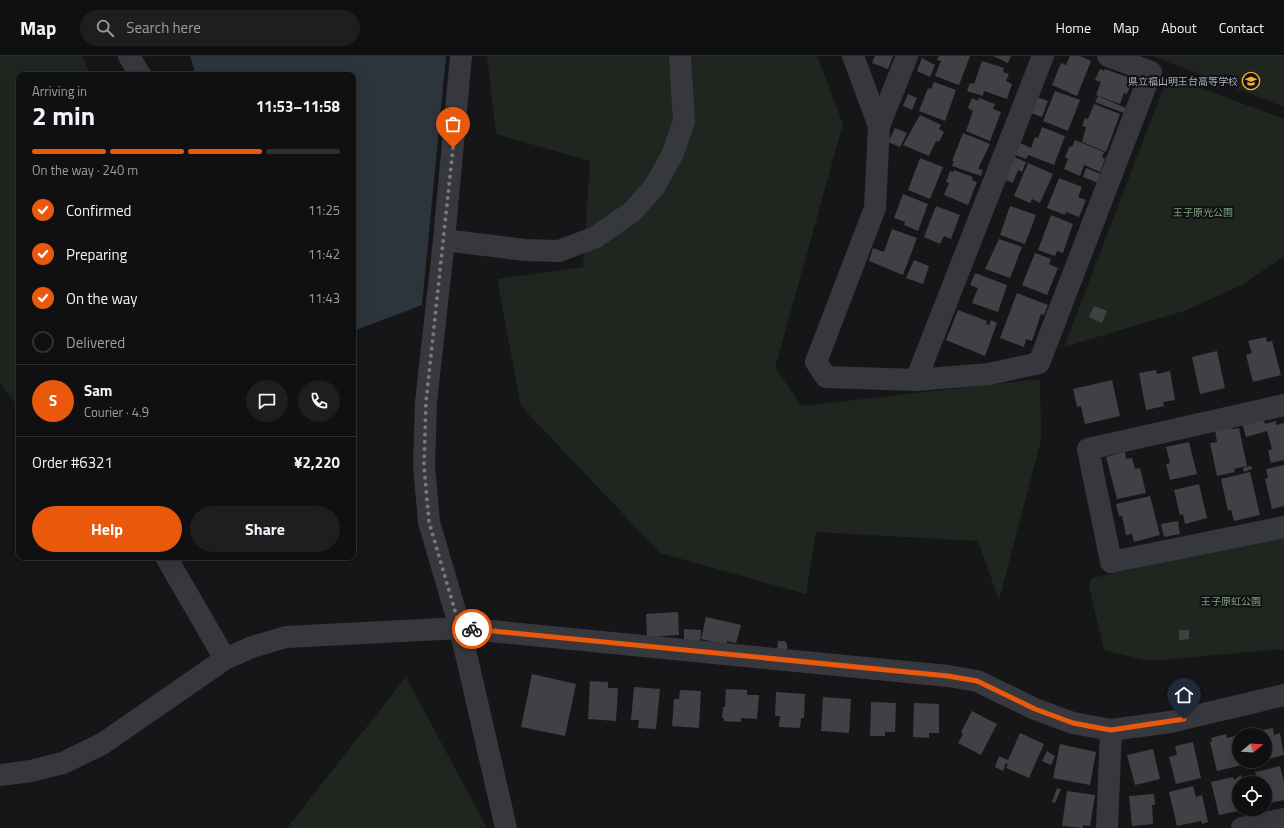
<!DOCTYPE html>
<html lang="en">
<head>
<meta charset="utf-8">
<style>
  :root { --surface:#101012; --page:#1e1e20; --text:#f1f3f6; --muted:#9c9d9f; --line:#303032; --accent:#ea580c }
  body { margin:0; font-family:"Titillium Web","Noto Sans JP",sans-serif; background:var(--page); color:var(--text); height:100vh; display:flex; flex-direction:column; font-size:15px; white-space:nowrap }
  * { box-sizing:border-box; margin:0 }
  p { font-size:13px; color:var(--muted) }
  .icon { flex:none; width:22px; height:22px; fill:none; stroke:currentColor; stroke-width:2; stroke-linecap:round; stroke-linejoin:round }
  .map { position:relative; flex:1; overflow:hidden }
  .drawer { position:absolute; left:16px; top:16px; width:340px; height:488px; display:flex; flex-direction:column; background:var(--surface); border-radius:8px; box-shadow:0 4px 16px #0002,0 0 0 1px var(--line) }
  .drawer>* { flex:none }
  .needle { width:26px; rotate:72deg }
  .controls { position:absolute; left:1232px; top:672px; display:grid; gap:8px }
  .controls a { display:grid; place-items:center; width:40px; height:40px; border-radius:50%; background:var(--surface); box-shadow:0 4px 16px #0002,0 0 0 1px var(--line); font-size:20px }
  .pin { position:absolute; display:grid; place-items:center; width:34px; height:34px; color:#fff; margin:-41px -17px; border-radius:50% 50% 50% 0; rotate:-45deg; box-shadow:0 0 4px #0007 }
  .pin .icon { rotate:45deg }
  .courier { position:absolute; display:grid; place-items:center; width:40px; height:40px; margin:-20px; border:3px solid #ea580c; border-radius:50%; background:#fff; color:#222; box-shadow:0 1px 5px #0007 }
  .head em { font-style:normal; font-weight:700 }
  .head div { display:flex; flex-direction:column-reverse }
  .head { display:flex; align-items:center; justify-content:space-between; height:68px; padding:0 16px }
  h1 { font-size:26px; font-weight:700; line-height:30px }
  .bar { display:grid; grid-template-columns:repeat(4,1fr); gap:6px 4px; align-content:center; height:48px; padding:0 16px }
  .bar i { height:5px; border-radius:3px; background:var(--line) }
  .bar .current { background:var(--accent) }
  .bar p { grid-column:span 4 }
  .line { display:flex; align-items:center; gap:10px; padding:0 16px; border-top:1px solid var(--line) }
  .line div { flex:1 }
  .round { display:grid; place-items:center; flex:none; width:42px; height:42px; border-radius:21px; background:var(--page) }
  ol { padding:0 16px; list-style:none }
  li { display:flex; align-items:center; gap:12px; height:44px }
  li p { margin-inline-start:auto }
  li .icon { padding:4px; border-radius:50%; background:var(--accent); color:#fff; stroke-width:4 }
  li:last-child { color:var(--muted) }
  li i { width:22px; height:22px; border:2px solid var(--line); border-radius:50% }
  .action { display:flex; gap:8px; margin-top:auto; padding:8px 16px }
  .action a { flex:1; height:46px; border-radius:24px; background:var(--accent); color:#fff; font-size:16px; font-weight:700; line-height:46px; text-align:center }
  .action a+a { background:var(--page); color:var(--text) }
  header { display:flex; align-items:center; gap:24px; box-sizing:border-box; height:56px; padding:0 20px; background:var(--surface); border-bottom:1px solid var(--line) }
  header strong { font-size:19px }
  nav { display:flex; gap:22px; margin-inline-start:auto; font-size:14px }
  .search { width:280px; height:36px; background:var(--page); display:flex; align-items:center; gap:10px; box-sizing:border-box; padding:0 14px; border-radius:22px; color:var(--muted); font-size:15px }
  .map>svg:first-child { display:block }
</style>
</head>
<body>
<header>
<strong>Map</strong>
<div class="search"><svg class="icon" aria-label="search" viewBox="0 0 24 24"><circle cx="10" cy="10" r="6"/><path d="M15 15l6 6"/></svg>Search here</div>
<nav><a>Home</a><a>Map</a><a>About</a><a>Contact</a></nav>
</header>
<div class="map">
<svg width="1284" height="772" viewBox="0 0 1284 772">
  <rect width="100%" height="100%" fill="#161618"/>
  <!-- built -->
  <path fill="#222225" d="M1152,0H1284V51Z"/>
  <!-- green -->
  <g fill="#1e261f">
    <path d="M0,0H82L91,19H19V353L0,326Z"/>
    <path d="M487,0H817L843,68L775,312L802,350L1040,323L1041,384L999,544L978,485L816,476L806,538L660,497L521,350L497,223L583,211L590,105L496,78Z"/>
    <path d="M1164,0H1284V47Z"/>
    <path d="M1168,20L1284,63V200L1242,229L1184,255L1064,291Z"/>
    <path d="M1284,480V593L1150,605L1104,594L1089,530L1092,522Z"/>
    <path d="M406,621L487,772H287Z"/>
  </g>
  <!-- water -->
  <path fill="#2c353c" d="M190,0H446L422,249L353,275V19H196Z"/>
  <!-- building -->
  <g fill="#404145">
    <path d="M875,0H893L888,13L872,7Z"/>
    <path d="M939,0H970L959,29L935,20L941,5L937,4Z"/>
    <path d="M993,0H1011L1008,7Z"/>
    <path d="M1070,0H1080L1091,5L1077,40L1052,29L1061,7L1066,9Z"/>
    <path d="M922,2L935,9L930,21L917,15Z"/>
    <path d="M982,5L1004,12L1003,16L1009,18L1006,25L1012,28L1007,43L984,35L983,40L967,35L970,27L974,28Z"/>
    <path d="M1100,13L1104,15L1105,13L1133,23L1127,38L1124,37L1120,48L1096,39L1101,26L1095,24Z"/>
    <path d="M934,26L956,34L945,65L919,55L928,32L931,33Z"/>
    <path d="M1055,35L1080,44L1068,75L1043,65Z"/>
    <path d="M908,38L917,42L912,54L903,50Z"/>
    <path d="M1098,40L1126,52L1124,57L1095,46Z"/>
    <path d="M1037,41L1048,45L1042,61L1031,57Z"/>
    <path d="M972,42L978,45L979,42L995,48L993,53L1001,56L990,85L966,75L973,55L968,52Z"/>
    <path d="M1094,48L1120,58L1106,96L1082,86L1086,71L1082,70L1085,62L1088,63Z"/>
    <path d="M920,59L941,69L939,73L944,76L939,86L936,85L929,100L903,89Z"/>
    <path d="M1042,71L1065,80L1054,109L1028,99L1026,103L1015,99L1020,87L1031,92L1035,81L1038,82Z"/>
    <path d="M895,72L907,77L900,91L888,86Z"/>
    <path d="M963,77L990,88L978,113L983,114L981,120L952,110L954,105H952Z"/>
    <path d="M1075,84L1104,96L1102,101L1105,103L1100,116L1084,109L1080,120L1064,113L1068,103L1065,101L1070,90L1072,91Z"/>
    <path d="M1014,101L1026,106L1022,116L1018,114L1013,127L1005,124Z"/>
    <path d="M920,102L943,111L930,143L908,134Z"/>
    <path d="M1028,107L1053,118L1040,147L1032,143L1030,147L1014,140Z"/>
    <path d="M1086,112L1101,118L1098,127L1083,121Z"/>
    <path d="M954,114L973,121L972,124L977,126L968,149L944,139L949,127L946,126L950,115L953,116Z"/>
    <path d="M1059,122L1082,131L1078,141L1086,144L1079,161L1066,156L1065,159L1047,152Z"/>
    <path d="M903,138L928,148L918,175L904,169L905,166L894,162Z"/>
    <path d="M936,150L960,159L951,183L944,180L940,188L924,181Z"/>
    <path d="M1010,150L1036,159L1025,188L1000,179Z"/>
    <path d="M1051,159L1073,168L1063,197L1057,195L1055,200L1038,194Z"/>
    <path d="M892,173L917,182L903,219L869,205L873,192L884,196Z"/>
    <path d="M999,183L1022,191L1010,222L985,213Z"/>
    <path d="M1035,197L1051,203L1049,208L1058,212L1047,239L1022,229Z"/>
    <path d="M914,204L929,210L923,228L906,222Z"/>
    <path d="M975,217L1007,229L998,256L972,247L978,232L970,229Z"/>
    <path d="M1017,237L1048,249L1044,259L1041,258L1032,285L1026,283L1024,291L1000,282Z"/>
    <path d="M1094,250L1107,255L1102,267L1089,261Z"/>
    <path d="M958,254L987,265L986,268L989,269L991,264L997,267L985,300L946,284Z"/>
    <path d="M1266,281L1267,286L1272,285L1281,319L1253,326L1246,299L1252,297L1248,285Z"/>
    <path d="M1217,295L1225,332L1200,338L1192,301Z"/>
    <path d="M1156,314L1157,318L1170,315L1175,344L1163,346L1164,350L1146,354L1139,317Z"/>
    <path d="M1112,324L1120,360L1085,368L1081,350L1077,351L1073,333Z"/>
    <path d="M1263,362L1265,368L1276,365V369L1284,367V404L1271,407L1268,395L1272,393L1267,375L1246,381L1242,367Z"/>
    <path d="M1232,370V373L1239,372L1247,410L1234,413L1235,416L1217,420L1210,387L1217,386L1215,374Z"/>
    <path d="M1189,386L1197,418L1170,424L1166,408L1170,407L1166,391Z"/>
    <path d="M1125,396L1126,403L1132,402L1135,413L1140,412L1146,437L1117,443L1106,401Z"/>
    <path d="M1284,409V450L1272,453L1265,423L1268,422L1266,413Z"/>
    <path d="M1251,410L1252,413L1244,416L1243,412Z"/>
    <path d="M1250,416L1260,459L1234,465L1231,454L1228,455L1221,423Z"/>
    <path d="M1199,428L1207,462L1185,468L1183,458L1180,459L1174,434Z"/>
    <path d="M1150,440L1160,479L1134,486L1132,478L1126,479L1122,460H1119L1116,448Z"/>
    <path d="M1178,465L1180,478L1164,481L1161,468Z"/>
    <path d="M678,556L679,579L647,581L646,558Z"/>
    <path d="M706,561L741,569L736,587L727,585V589L701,583Z"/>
    <path d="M684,573L701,574L700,589L684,588Z"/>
    <path d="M1179,574H1189V583L1179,584Z"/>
    <path d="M778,585H785L787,588V595H777Z"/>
    <path d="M532,618L576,628L565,680L521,671Z"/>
    <path d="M590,625L608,626V632H618L616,665L588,663Z"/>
    <path d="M634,631L660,633L656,673L638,672L639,664H631Z"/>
    <path d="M726,633L747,634V639H759L757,663L741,662V666L724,665V662H722L723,651H725Z"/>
    <path d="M680,634L701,635L699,672L672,670L674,643H679Z"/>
    <path d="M776,636L805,638L804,662H801L800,672L779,671L780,660H775Z"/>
    <path d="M823,641L851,643L849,677L821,675Z"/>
    <path d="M871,646L896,647L895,676H885V680H870Z"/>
    <path d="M914,647L939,648V677H929V682L913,681Z"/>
    <path d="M972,655L997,668L981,699L958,687L963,678L961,676Z"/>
    <path d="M1273,672L1274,679L1280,677L1284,699L1265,704V679H1253L1252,676Z"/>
    <path d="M1020,677L1044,688L1029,722L1006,712L1008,708L1006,707L1003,715L995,711L999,700L1008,704Z"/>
    <path d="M1226,678L1227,682L1235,680L1239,705H1241L1242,709L1217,715L1210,686H1212L1211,682Z"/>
    <path d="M1193,686L1201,722L1176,728L1169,701L1177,699L1175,690Z"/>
    <path d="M1060,688L1096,696L1090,729L1053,722Z"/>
    <path d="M1153,693L1160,723L1135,729L1127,699Z"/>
    <path d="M1047,695L1055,700L1051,709L1042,705Z"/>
    <path d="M1280,710L1284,726V744L1265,748V727H1258L1255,716Z"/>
    <path d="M1241,719L1243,727H1239V753L1243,754L1219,759L1211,726L1233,721L1234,724Z"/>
    <path d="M1193,730L1196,741L1202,739L1208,766L1202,768L1201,765L1177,770L1169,736Z"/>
    <path d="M1057,732L1061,733L1055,747L1052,746Z"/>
    <path d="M1067,735L1095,739L1090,770L1083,769V772L1062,770Z"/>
    <path d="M1154,738L1155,749H1152L1153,768L1132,770L1129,740Z"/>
  </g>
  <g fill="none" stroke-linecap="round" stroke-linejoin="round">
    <!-- minor -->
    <g stroke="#37383d" stroke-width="22">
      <path d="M129,0L140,19"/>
      <path d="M853,0L879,70"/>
      <path d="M907,0L879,70L875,152L816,306L826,321L916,324L989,318L1039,307L1151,16L1108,0"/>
      <path d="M916,324L1043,0"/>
      <path d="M1284,349L1088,393L1111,506L1284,471"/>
      <path d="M166,501L225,603"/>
      <path d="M1107,772L1111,674"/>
      <path d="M1242,772L1284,763"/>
    </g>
    <!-- tertiary -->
    <g stroke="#37383d" stroke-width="22">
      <path d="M461,0L444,184L426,346L424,410L429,466L460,572L506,772"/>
      <path d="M444,184L525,194L559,195L596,181L633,155L655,130L673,97L684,65L680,0"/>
      <path d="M0,719L31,715L63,707L102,688L225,603L252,591L286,581L460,572L948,620L977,625L1035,653L1073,667L1111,674L1170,666L1284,639"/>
    </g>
  </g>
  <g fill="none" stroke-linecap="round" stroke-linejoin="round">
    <!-- done -->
    <path stroke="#757880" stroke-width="4" stroke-dasharray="0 7.2" d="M453,92L426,346L424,410L429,466L460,572L472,573"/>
    <!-- route -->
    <path stroke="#ea580c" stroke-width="5" d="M472,573L948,620L977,625L1035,653L1073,667L1099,672L1111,674L1184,663"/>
  </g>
  <!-- icons -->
  <defs>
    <symbol id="school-ring" viewBox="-11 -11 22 22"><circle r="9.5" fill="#111113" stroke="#f2b134" stroke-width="1.5"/><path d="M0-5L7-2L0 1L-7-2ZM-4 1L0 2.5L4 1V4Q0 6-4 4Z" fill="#f2b134"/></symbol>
  </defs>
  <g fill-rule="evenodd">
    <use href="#school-ring" x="1241" y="15" width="20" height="20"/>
  </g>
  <g text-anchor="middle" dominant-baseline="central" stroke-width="4" stroke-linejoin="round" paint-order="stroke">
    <!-- poi labels -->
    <g font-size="10" fill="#a8adb8" stroke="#111113" text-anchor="end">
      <text x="1238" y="25">県立福山明王台高等学校</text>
    </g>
    <!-- park labels -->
    <g font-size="10" fill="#7fa381" stroke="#111113">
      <text x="1203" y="156">王子原光公園</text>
      <text x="1231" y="545">王子原虹公園</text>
    </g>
  </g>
</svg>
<div class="controls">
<a><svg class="needle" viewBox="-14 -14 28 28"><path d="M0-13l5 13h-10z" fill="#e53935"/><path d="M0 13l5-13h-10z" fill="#9c9d9f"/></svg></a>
<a><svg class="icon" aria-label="locate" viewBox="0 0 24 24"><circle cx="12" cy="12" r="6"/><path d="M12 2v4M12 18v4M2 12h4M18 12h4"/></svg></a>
</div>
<div class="pin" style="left:453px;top:92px;background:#ea580c"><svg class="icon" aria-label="bag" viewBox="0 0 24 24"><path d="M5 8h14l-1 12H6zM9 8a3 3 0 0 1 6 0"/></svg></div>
<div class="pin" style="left:1184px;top:663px;background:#1f2937"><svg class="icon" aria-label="home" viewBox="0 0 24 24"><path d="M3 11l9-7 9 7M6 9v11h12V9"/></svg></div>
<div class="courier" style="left:472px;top:573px"><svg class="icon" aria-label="bike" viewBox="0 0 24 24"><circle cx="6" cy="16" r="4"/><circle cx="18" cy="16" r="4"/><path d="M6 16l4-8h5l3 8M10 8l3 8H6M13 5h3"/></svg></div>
<section class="drawer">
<div class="head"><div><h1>2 min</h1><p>Arriving in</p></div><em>11:53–11:58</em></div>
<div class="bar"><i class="current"></i><i class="current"></i><i class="current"></i><i></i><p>On the way · 240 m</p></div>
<ol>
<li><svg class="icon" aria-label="check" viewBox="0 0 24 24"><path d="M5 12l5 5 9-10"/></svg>Confirmed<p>11:25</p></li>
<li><svg class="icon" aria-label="check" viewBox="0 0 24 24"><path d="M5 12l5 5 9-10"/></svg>Preparing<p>11:42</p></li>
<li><svg class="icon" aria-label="check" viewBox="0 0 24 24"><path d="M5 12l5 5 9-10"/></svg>On the way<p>11:43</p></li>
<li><i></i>Delivered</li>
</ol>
<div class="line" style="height:72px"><b class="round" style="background:var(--accent);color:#fff">S</b><div><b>Sam</b><p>Courier · 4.9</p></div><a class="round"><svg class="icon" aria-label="chat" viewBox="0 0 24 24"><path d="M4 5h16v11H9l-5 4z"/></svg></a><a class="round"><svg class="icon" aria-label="phone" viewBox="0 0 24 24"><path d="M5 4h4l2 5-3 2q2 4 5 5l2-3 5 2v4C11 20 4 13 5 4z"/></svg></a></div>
<div class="line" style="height:52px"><div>Order #6321</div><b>¥2,220</b></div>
<div class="action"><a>Help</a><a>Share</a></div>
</section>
</div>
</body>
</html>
